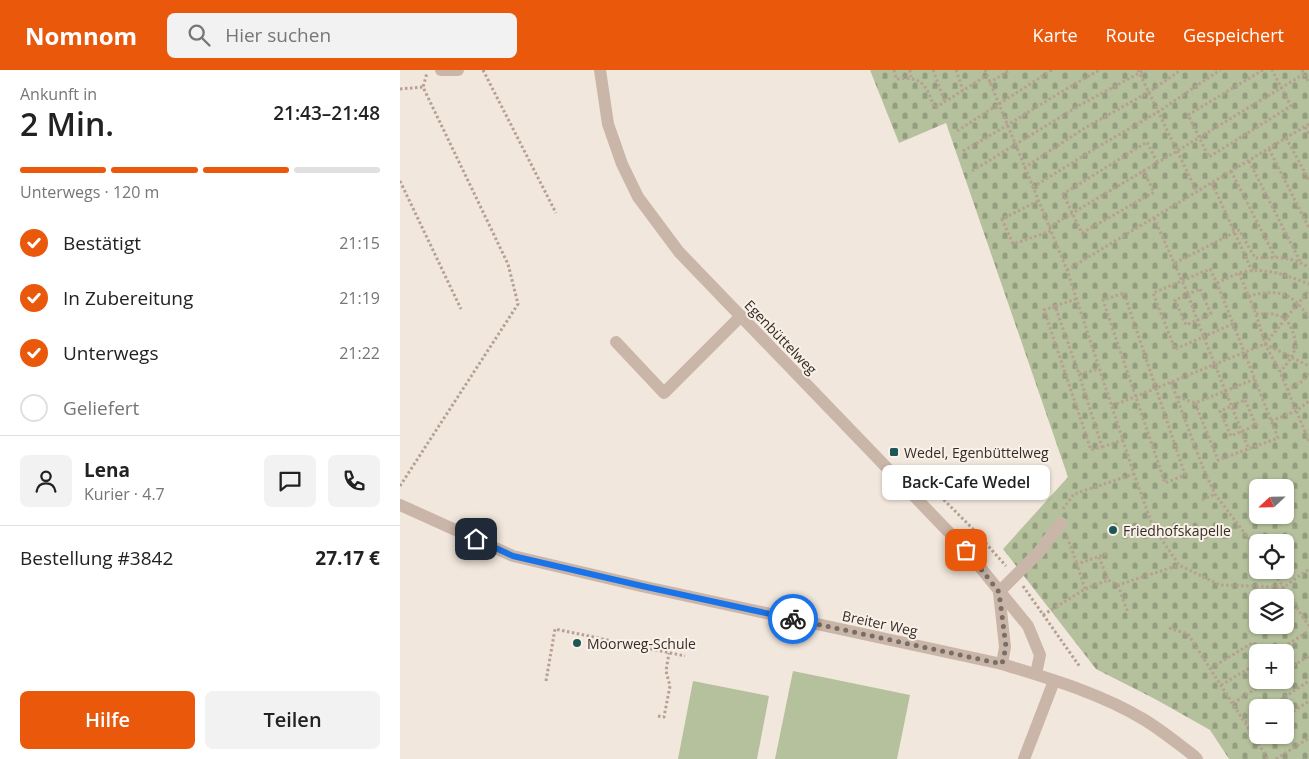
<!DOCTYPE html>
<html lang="de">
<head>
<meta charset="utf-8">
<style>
  :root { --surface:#fff; --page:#f2f2f2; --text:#222; --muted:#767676; --line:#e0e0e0; --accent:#ea580c }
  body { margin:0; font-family:"Open Sans",sans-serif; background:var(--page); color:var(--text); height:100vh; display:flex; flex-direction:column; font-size:19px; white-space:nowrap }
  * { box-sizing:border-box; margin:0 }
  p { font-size:16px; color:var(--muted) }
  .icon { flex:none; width:28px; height:28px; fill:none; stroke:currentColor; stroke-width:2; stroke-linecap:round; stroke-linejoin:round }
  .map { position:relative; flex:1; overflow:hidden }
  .panel { display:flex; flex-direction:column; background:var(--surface); width:400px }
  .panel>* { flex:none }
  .needle { width:32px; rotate:248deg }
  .controls { position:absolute; left:849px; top:409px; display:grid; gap:10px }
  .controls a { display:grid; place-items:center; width:45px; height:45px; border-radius:8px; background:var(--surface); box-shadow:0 1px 4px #0004; font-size:25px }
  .pin { position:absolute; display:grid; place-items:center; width:42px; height:42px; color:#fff; margin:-21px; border-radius:10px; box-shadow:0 2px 8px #0006 }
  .courier { position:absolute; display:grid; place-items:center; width:50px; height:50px; margin:-25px; border:4px solid #1a73e8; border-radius:50%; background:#fff; color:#222; box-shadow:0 1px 6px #0007 }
  .bubble { position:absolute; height:35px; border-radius:8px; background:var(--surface); box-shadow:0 1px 4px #0004; font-size:16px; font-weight:600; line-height:35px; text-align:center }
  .summary em { font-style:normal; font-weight:600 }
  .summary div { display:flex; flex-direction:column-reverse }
  .summary { display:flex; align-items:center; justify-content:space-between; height:85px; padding:0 20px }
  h1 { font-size:32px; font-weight:600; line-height:38px }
  .bar { display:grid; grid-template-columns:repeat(4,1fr); gap:8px 5px; align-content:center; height:60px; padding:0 20px }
  .bar i { height:6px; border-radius:4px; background:var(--line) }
  .bar .selected { background:var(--accent) }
  .bar p { grid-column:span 4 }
  .line { display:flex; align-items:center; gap:12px; padding:0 20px; border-top:1px solid var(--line) }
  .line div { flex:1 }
  .round { display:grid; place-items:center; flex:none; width:52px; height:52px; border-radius:8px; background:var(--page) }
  ol { padding:0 20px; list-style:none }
  li { display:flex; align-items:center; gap:15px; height:55px }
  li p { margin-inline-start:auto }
  li .icon { padding:5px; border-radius:50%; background:var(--accent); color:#fff; stroke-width:4 }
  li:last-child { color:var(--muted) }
  li i { width:28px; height:28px; border:2px solid var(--line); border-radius:50% }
  .cta { display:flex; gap:10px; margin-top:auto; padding:10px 20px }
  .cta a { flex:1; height:58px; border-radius:8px; background:var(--accent); color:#fff; font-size:20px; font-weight:600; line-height:58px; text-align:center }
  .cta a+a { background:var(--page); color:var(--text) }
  header { display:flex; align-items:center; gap:30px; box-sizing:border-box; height:70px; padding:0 25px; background:var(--accent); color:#fff }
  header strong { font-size:24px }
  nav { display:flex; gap:28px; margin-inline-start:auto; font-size:18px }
  .search { width:350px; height:45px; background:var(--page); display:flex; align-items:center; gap:12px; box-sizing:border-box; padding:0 18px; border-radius:8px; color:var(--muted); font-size:19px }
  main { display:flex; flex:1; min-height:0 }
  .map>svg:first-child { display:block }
</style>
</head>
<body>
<header>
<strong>Nomnom</strong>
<div class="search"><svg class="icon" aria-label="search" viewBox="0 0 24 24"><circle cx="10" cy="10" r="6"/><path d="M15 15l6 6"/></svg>Hier suchen</div>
<nav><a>Karte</a><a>Route</a><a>Gespeichert</a></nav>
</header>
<main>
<section class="panel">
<div class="summary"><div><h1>2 Min.</h1><p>Ankunft in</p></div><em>21:43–21:48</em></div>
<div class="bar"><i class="selected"></i><i class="selected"></i><i class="selected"></i><i></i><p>Unterwegs · 120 m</p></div>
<ol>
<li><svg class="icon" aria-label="check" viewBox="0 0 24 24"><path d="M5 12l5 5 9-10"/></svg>Bestätigt<p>21:15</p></li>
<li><svg class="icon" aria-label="check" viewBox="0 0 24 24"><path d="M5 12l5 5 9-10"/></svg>In Zubereitung<p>21:19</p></li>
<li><svg class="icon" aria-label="check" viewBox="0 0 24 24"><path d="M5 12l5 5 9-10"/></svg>Unterwegs<p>21:22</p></li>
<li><i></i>Geliefert</li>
</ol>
<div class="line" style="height:90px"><a class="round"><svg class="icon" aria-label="person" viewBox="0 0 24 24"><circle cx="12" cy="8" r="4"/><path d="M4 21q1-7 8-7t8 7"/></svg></a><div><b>Lena</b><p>Kurier · 4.7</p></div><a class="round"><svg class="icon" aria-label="chat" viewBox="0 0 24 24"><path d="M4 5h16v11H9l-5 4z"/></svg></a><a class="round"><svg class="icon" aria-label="phone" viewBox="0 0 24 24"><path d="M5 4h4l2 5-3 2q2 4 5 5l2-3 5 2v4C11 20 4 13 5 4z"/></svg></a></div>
<div class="line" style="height:65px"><div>Bestellung #3842</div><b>27.17 €</b></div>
<div class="cta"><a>Hilfe</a><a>Teilen</a></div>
</section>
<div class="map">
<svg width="909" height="689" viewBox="0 0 909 689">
  <defs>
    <pattern id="cemetery-stones" width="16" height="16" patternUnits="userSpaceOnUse" patternTransform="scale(1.25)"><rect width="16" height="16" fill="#b5c19c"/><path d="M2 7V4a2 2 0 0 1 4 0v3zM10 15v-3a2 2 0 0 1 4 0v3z" fill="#949d7f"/></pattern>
  </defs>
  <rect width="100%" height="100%" fill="#f2e7dc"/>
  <!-- grass -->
  <g fill="#b5c19c">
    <path d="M393,601L510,625L497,689H375Z"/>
    <path d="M293,611L369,626L357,689H278Z"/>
  </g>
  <!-- cemetery -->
  <path fill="url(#cemetery-stones)" fill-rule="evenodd" d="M470,0H909V689H829L810,660L755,629L696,599L603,479L668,407L546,53L499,73ZM858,418H885V445H858ZM858,472H885V500H858ZM858,528H885V555H858ZM858,582H885V610H858ZM858,638H885V665H858Z"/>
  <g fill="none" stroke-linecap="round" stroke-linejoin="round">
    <!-- path -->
    <g stroke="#b6a092" stroke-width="3" stroke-dasharray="2.5 2.5" stroke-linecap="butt">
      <path d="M83,0L156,143"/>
      <path d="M494,0L496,9C524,6 525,15 535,38L586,6"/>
      <path d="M510,0L511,7"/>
      <path d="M533,0L545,32"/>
      <path d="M556,0L563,20"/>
      <path d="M585,0L667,200L734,404L753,457L779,495L820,515L884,517L909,499"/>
      <path d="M738,0L797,122"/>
      <path d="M863,0L788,45L809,87L891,36L872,0"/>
      <path d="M902,0L909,13"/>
      <path d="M589,13L610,0"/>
      <path d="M0,19L23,17"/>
      <path d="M905,57L909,65"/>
      <path d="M557,61L652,0"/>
      <path d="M886,68L909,110"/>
      <path d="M869,79L909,158"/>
      <path d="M563,81C610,55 653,25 700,0"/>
      <path d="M849,91L900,191"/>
      <path d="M624,98L683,59L749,22L781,0"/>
      <path d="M743,100L754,122L682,163L663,124L747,72L757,92"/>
      <path d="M572,101L680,35L745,0"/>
      <path d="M831,101L875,187"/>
      <path d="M0,111L61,239"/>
      <path d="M812,113L852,201"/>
      <path d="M633,117L696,78L758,42L820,0"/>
      <path d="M638,131L602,149L613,174L651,161"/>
      <path d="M754,148L788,224L797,250L849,380"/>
      <path d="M649,157L777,81L904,4"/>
      <path d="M775,193L839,160L855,188C873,187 894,186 909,198"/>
      <path d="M667,200L909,54"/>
      <path d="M839,203L856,244L865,274L880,302L909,371"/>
      <path d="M817,213C824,210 831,206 839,203C864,196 886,205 909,214"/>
      <path d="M800,219L811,244L786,255L775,230Z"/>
      <path d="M724,223L785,405L765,413L703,230Z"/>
      <path d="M848,226C880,219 889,221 909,247"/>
      <path d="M655,236L676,229"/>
      <path d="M856,244H873L886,248C900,274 899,280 880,302"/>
      <path d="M833,254L775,279L753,223L810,199L817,213L878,368L818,390L795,333L855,309"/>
      <path d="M865,274L909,296"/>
      <path d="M679,304L702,377L691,380L644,240L655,236L679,304L699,299"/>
      <path d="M771,312L803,398L815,424L858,481"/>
      <path d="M887,320L903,311L909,301"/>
      <path d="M778,327L795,333"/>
      <path d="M845,330L856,355L831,366L820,341Z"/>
      <path d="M712,336L865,274L909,220"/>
      <path d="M871,351L896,341L909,331"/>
      <path d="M904,362L909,360"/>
      <path d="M702,377L723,370"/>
      <path d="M521,412H526L573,459L606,496"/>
      <path d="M0,416L118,234L108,194L23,17L27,3"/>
      <path d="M802,430L815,424"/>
      <path d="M663,439L674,424L734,404"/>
      <path d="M667,467L677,494"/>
      <path d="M699,487L708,510L718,515L779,495"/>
      <path d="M872,500L909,556"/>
      <path d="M718,515L728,543"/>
      <path d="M623,516L680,597"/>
      <path d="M685,519L677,494L709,483"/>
      <path d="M643,545L685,519L708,510"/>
      <path d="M769,558L788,564L868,689"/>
      <path d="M875,582L909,561"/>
      <path d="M811,598L852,573L859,582"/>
      <path d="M885,601L909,586"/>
      <path d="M146,611L155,559L285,586"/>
      <path d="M821,615L858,593"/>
      <path d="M833,633L870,610"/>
      <path d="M868,638L909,611"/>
      <path d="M258,646L264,647L270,616L266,601L269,583"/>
      <path d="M885,647L909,631"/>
      <path d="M845,652L858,644"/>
      <path d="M876,689L909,668"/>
    </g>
    <!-- minor -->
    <g stroke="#cab6a8" stroke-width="12">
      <path d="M41,0H58"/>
      <path d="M200,0L208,54L222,94L238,127L279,182L566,480L628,556L640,585L636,604"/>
      <path d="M216,272L264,323L341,246"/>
      <path d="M0,435L113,486L241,516L602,594C650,609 700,623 743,649C760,659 777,673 793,685L797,689"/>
      <path d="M599,522L639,482L661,453"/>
      <path d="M599,522L605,577L602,594"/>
      <path d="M624,689L654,611"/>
    </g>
  </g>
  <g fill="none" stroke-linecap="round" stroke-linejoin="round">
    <!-- done -->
    <path stroke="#786d67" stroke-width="5" stroke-dasharray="0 9" d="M393,549L602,594L606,577L599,522L566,480"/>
    <!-- route -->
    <path stroke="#1a73e8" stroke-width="6" d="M76,469L113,486L242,516L393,549"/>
  </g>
  <!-- markers -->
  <g fill="#1e5658" stroke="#f9f1e8" stroke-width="2">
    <rect x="489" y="377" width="10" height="10" rx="2.5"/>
    <circle cx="713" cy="460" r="5"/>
    <circle cx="177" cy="573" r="5"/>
  </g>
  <g text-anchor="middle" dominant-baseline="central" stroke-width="4" stroke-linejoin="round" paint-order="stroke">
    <!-- street labels -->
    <g font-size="14" fill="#372c28" stroke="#f9f1e8">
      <text transform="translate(381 267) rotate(46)">Egenbüttelweg</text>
      <text transform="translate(480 553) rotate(12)">Breiter Weg</text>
    </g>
    <!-- poi labels -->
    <g font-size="14" fill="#372c28" stroke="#f9f1e8" text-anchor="start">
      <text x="504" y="382">Wedel, Egenbüttelweg</text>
      <text x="723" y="460">Friedhofskapelle</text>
      <text x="187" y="573">Moorweg-Schule</text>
    </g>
  </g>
</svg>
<div class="controls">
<a><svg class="needle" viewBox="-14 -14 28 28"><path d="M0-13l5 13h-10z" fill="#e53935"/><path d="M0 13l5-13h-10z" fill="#767676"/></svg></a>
<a><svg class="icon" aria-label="locate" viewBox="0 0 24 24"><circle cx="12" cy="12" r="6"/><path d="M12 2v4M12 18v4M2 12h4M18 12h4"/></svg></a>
<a><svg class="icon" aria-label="layers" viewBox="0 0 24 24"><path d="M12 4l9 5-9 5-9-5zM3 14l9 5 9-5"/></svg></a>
<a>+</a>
<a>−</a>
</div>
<div class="pin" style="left:566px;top:480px;background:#ea580c"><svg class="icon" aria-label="bag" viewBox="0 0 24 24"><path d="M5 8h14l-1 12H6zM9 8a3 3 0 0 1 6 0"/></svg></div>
<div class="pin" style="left:76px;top:469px;background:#1f2937"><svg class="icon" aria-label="home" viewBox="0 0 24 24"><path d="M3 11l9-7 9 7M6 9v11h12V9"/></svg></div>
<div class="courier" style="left:393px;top:549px"><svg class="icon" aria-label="bike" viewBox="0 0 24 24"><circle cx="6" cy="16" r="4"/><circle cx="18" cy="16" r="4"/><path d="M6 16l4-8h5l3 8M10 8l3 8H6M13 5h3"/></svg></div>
<div class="bubble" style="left:482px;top:395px;width:168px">Back-Cafe Wedel</div>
</div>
</main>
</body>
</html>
